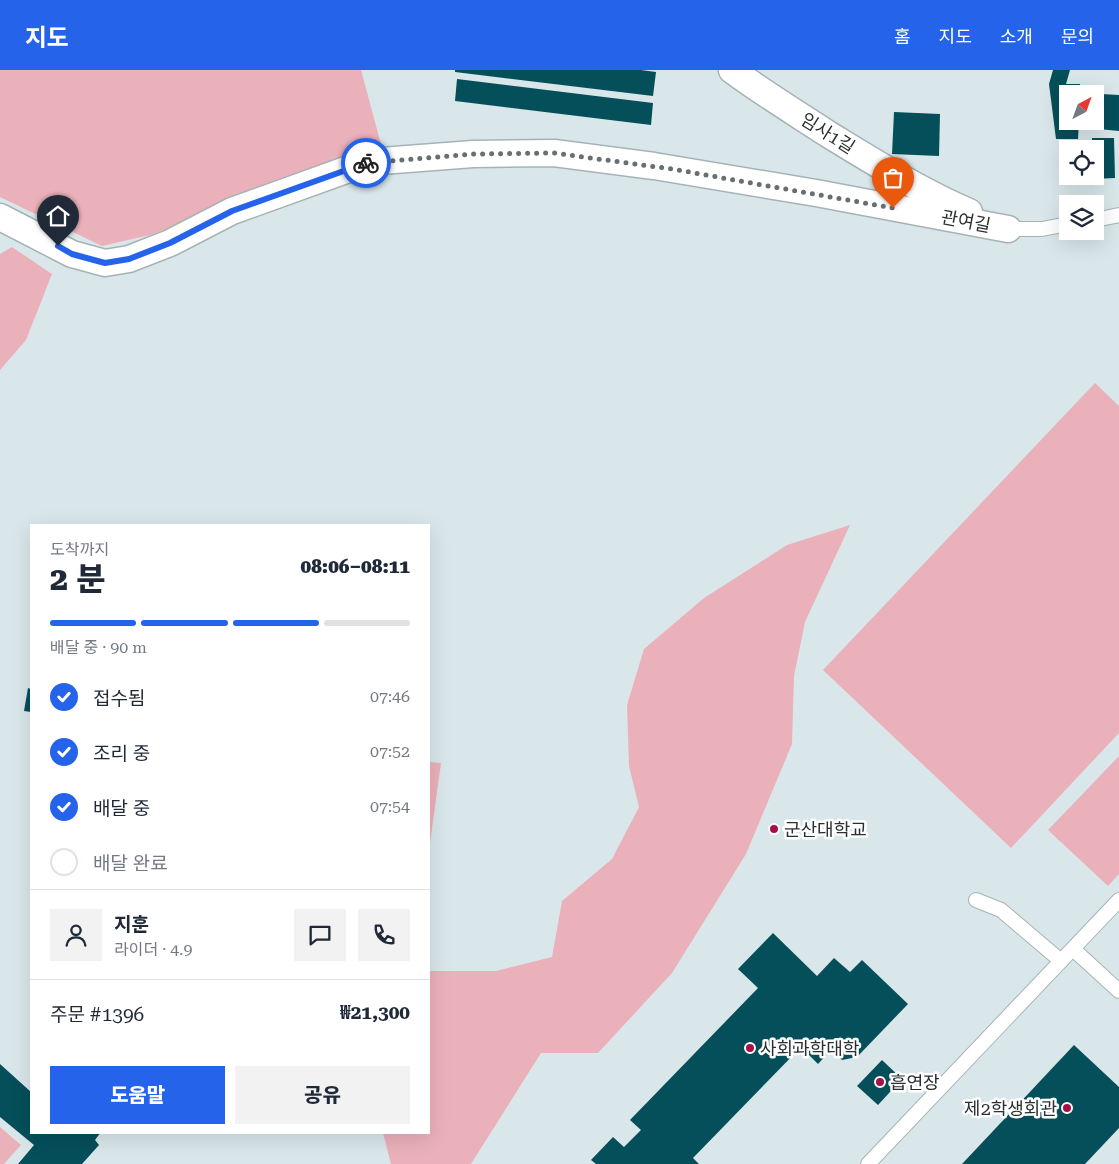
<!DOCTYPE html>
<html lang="ko">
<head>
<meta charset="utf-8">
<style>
  :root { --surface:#fff; --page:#f2f2f3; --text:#1f2937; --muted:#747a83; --line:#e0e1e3; --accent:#2563eb }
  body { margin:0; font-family:"Roboto Serif","Noto Sans KR",serif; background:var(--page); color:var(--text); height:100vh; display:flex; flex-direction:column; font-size:19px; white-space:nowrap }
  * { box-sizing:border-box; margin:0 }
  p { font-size:16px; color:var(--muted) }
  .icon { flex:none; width:28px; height:28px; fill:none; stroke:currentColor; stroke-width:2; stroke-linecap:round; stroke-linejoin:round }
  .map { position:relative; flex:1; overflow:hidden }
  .sheet { position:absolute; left:30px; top:454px; width:400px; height:610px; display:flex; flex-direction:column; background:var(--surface); border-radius:0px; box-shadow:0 5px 20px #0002 }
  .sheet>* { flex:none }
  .needle { width:32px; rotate:41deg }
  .buttons { position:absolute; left:1059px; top:15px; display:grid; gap:10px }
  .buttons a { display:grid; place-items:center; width:45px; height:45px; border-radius:0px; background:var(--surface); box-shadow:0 5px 20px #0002; font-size:25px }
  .pin { position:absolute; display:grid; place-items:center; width:42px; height:42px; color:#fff; margin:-51px -21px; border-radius:50% 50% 50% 0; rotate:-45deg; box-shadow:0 0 5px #0007 }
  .pin .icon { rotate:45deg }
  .courier { position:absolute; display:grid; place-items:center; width:50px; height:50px; margin:-25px; border:4px solid #2563eb; border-radius:50%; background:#fff; color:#222; box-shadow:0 1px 6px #0007 }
  .headline em { font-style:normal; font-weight:800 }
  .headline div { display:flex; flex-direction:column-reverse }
  .headline { display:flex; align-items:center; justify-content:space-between; height:85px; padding:0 20px }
  h1 { font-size:32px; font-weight:800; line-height:38px }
  .bar { display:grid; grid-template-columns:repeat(4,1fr); gap:8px 5px; align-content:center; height:60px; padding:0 20px }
  .bar i { height:6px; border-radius:4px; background:var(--line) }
  .bar .selected { background:var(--accent) }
  .bar p { grid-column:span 4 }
  .line { display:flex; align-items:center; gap:12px; padding:0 20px; border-top:1px solid var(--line) }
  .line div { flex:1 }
  .round { display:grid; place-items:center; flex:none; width:52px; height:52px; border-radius:0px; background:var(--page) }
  ol { padding:0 20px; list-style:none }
  li { display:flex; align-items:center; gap:15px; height:55px }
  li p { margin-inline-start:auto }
  li .icon { padding:5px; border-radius:50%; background:var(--accent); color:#fff; stroke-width:4 }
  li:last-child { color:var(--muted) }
  li i { width:28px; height:28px; border:2px solid var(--line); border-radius:50% }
  .action { display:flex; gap:10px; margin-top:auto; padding:10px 20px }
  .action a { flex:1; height:58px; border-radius:0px; background:var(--accent); color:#fff; font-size:20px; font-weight:800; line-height:58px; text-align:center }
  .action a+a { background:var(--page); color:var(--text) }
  header { display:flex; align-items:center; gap:30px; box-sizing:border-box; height:70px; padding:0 25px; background:var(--accent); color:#fff }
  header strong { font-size:24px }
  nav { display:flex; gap:28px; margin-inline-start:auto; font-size:18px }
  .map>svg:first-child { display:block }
</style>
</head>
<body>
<header>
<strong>지도</strong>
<nav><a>홈</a><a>지도</a><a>소개</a><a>문의</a></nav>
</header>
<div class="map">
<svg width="1119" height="1094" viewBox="0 0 1119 1094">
  <rect width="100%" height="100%" fill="#d9e7ea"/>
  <!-- green -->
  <g fill="#ebb1ba">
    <path d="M0,0H361L382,78L150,165L102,176L0,127Z"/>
    <path d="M12,177L52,204L26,270L0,300V184Z"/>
    <path d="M1095,313L1119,336V663L1011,778L823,600Z"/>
    <path d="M850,455L805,552L794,606L792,674L746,784L672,903L598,983H541L471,1094H391L383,1063L429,1062V901H496L552,887L562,831L612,789L639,737L629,696L627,635L644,579L704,528L787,475Z"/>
    <path d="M1119,686V804L1108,816L1048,760Z"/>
    <path d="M429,692L441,693L429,780Z"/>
    <path d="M0,1057L21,1075L4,1094H0Z"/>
  </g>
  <!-- building -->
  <g fill="#054f5a">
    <path d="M455,0H641L656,2L653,26L455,2Z"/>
    <path d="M1053,0H1070L1066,14H1080L1079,24H1068V51H1079L1078,69H1056L1049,14Z"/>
    <path d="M457,9L653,33L651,55L455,31Z"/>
    <path d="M1101,24L1119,25V61L1098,59Z"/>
    <path d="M894,42L940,44L939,86L892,84Z"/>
    <path d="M1092,68H1114L1115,108L1093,109V106H1095V79H1092Z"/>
    <path d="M28,618L31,619V642L24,641Z"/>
    <path d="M773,863L817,906L834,888L850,902L862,890L908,934L857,987L842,990L831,980L818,994L801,977L693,1088L699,1094H596L591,1090L613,1067L624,1077L641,1060L630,1050L758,918L738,899Z"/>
    <path d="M1074,975L1119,1017V1058L1085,1094H962Z"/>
    <path d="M882,990L902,1009L878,1035L857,1016Z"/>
    <path d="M0,994L31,1022V1062H101L95,1070L99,1075L82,1094H18L34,1075L0,1047Z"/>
  </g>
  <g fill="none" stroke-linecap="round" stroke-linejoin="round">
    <defs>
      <g id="lane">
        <path d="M1095,150L1119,145"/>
        <path d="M1008,159H1042L1068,154"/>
        <path d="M976,830L1001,840L1061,891"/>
        <path d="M1073,879L1119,921"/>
        <path d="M868,1094L1119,830"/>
      </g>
      <g id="street">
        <path d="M732,0C763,23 796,43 828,64C874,92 920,121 969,142"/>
        <path d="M0,147L72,184L105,193L129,189L170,173L232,141L368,92L473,84L554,83L654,96L816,123L1008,159"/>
      </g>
    </defs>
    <!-- lane casing -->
    <use href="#lane" stroke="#a6b3b6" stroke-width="16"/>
    <!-- street casing -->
    <use href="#street" stroke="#a6b3b6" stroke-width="29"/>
    <!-- lane -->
    <use href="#lane" stroke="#fff" stroke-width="14"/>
    <!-- street -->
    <use href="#street" stroke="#fff" stroke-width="26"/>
  </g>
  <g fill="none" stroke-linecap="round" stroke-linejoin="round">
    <!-- done -->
    <path stroke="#676f71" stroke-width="5" stroke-dasharray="0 9" d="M366,93L473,84L554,83L672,99L893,138"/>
    <!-- route -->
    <path stroke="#2563eb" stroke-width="6" d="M58,176L72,184L105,193L129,189L170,173L232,141L366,93"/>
  </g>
  <!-- markers -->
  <g fill="#a61047" stroke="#fff" stroke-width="2">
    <circle cx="774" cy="759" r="5"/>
    <circle cx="750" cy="978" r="5"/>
    <circle cx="880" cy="1012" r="5"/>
    <circle cx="1067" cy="1038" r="5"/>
  </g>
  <g text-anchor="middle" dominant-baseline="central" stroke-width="5" stroke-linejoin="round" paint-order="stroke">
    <!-- street labels -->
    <g font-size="18" fill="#2a2f30" stroke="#fff">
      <text transform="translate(828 63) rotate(32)">임사1길</text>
      <text transform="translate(966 151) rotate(11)">관여길</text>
    </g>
    <!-- poi labels -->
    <g font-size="18" fill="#2a2f30" stroke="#fff" text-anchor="start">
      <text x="784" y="759">군산대학교</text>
      <text x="760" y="978">사회과학대학</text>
      <text x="890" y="1012">흡연장</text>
      <text x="1057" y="1038" text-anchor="end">제2학생회관</text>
    </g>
  </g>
</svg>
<div class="buttons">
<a><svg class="needle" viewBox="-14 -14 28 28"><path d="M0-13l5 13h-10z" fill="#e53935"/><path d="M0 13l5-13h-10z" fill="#747a83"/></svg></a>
<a><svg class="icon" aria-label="locate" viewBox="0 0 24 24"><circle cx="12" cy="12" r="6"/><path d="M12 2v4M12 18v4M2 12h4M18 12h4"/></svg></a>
<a><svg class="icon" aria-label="layers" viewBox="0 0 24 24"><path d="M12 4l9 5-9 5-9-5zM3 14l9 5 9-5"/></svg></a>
</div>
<div class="pin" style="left:893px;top:138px;background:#ea580c"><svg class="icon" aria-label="bag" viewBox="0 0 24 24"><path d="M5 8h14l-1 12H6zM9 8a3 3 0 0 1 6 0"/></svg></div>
<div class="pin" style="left:58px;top:176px;background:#1f2937"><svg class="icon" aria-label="home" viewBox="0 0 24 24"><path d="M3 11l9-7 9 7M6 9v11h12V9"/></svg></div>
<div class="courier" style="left:366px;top:93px"><svg class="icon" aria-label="bike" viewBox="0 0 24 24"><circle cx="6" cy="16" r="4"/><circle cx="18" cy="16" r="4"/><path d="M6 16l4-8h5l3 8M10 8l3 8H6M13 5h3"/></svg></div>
<section class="sheet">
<div class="headline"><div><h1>2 분</h1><p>도착까지</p></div><em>08:06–08:11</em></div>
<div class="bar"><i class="selected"></i><i class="selected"></i><i class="selected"></i><i></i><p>배달 중 · 90 m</p></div>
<ol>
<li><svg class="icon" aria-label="check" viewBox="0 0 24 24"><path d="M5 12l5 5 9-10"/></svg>접수됨<p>07:46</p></li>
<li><svg class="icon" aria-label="check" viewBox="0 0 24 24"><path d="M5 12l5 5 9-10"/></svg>조리 중<p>07:52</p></li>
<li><svg class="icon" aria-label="check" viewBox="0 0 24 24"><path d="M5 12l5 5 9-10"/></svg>배달 중<p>07:54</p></li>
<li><i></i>배달 완료</li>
</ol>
<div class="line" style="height:90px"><a class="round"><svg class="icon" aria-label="person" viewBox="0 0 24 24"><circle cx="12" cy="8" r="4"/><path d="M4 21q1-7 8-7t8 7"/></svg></a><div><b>지훈</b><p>라이더 · 4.9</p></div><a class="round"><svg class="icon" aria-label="chat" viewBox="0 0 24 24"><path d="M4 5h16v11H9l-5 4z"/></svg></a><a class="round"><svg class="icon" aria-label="phone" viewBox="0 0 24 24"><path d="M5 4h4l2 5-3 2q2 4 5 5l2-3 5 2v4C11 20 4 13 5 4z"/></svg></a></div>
<div class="line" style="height:65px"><div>주문 #1396</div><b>₩21,300</b></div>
<div class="action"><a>도움말</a><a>공유</a></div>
</section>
</div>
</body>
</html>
